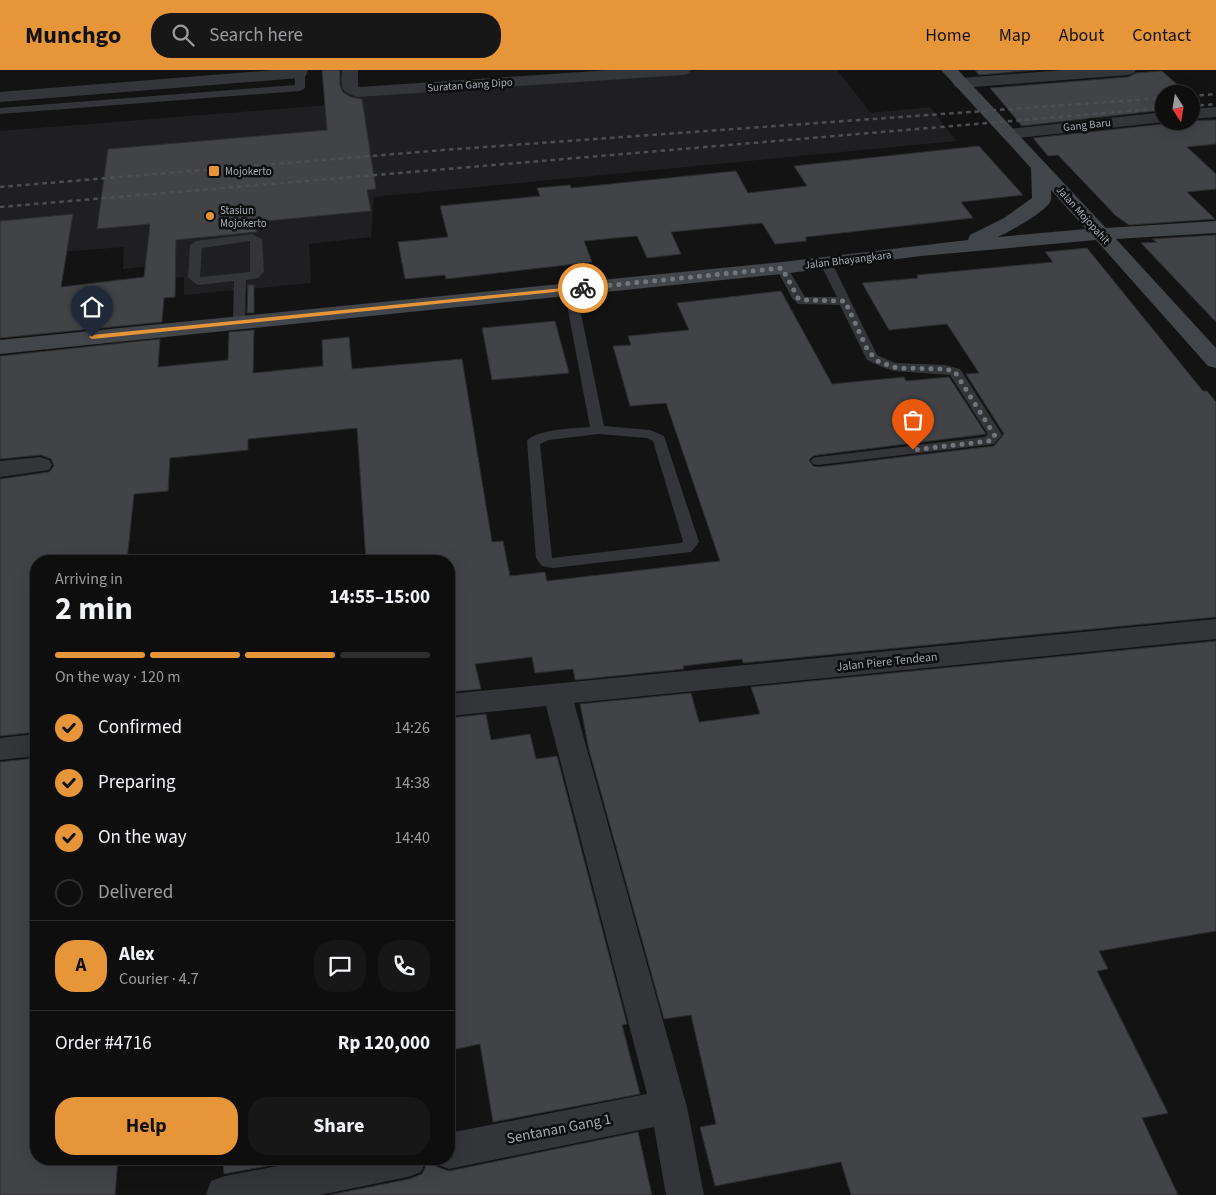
<!DOCTYPE html>
<html lang="en">
<head>
<meta charset="utf-8">
<style>
  :root { --surface:#0e0e0f; --page:#171718; --text:#f1f3f6; --muted:#9b9c9e; --line:#2e2e2f; --accent:#e69539 }
  body { margin:0; font-family:"Source Sans 3",sans-serif; background:var(--page); color:var(--text); height:100vh; display:flex; flex-direction:column; font-size:19px; white-space:nowrap }
  * { box-sizing:border-box; margin:0 }
  p { font-size:16px; color:var(--muted) }
  .icon { flex:none; width:28px; height:28px; fill:none; stroke:currentColor; stroke-width:2; stroke-linecap:round; stroke-linejoin:round }
  .map { position:relative; flex:1; overflow:hidden }
  .panel { position:absolute; left:30px; top:485px; width:425px; height:610px; display:flex; flex-direction:column; background:var(--surface); border-radius:20px; box-shadow:0 5px 20px #0002,0 0 0 1px var(--line) }
  .panel>* { flex:none }
  .needle { width:32px; rotate:168deg }
  .buttons { position:absolute; left:1155px; top:15px; display:grid; gap:10px }
  .buttons a { display:grid; place-items:center; width:45px; height:45px; border-radius:50%; background:var(--surface); box-shadow:0 5px 20px #0002,0 0 0 1px var(--line); font-size:25px }
  .pin { position:absolute; display:grid; place-items:center; width:42px; height:42px; color:#fff; margin:-51px -21px; border-radius:50% 50% 50% 0; rotate:-45deg; box-shadow:0 0 5px #0007 }
  .pin .icon { rotate:45deg }
  .courier { position:absolute; display:grid; place-items:center; width:50px; height:50px; margin:-25px; border:4px solid #e69539; border-radius:50%; background:#fff; color:#222; box-shadow:0 1px 6px #0007 }
  .head em { font-style:normal; font-weight:700 }
  .head div { display:flex; flex-direction:column-reverse }
  .head { display:flex; align-items:center; justify-content:space-between; height:85px; padding:0 25px }
  h1 { font-size:32px; font-weight:700; line-height:38px }
  .bar { display:grid; grid-template-columns:repeat(4,1fr); gap:8px 5px; align-content:center; height:60px; padding:0 25px }
  .bar i { height:6px; border-radius:4px; background:var(--line) }
  .bar .selected { background:var(--accent) }
  .bar p { grid-column:span 4 }
  .line { display:flex; align-items:center; gap:12px; padding:0 25px; border-top:1px solid var(--line) }
  .line div { flex:1 }
  .round { display:grid; place-items:center; flex:none; width:52px; height:52px; border-radius:20px; background:var(--page) }
  ol { padding:0 25px; list-style:none }
  li { display:flex; align-items:center; gap:15px; height:55px }
  li p { margin-inline-start:auto }
  li .icon { padding:5px; border-radius:50%; background:var(--accent); color:#111; stroke-width:4 }
  li:last-child { color:var(--muted) }
  li i { width:28px; height:28px; border:2px solid var(--line); border-radius:50% }
  .action { display:flex; gap:10px; margin-top:auto; padding:10px 25px }
  .action a { flex:1; height:58px; border-radius:20px; background:var(--accent); color:#111; font-size:20px; font-weight:700; line-height:58px; text-align:center }
  .action a+a { background:var(--page); color:var(--text) }
  header { display:flex; align-items:center; gap:30px; box-sizing:border-box; height:70px; padding:0 25px; background:var(--accent); color:#111 }
  header strong { font-size:24px }
  nav { display:flex; gap:28px; margin-inline-start:auto; font-size:18px }
  .search { width:350px; height:45px; background:var(--page); display:flex; align-items:center; gap:12px; box-sizing:border-box; padding:0 18px; border-radius:20px; color:var(--muted); font-size:19px }
  .map>svg:first-child { display:block }
</style>
</head>
<body>
<header>
<strong>Munchgo</strong>
<div class="search"><svg class="icon" aria-label="search" viewBox="0 0 24 24"><circle cx="10" cy="10" r="6"/><path d="M15 15l6 6"/></svg>Search here</div>
<nav><a>Home</a><a>Map</a><a>About</a><a>Contact</a></nav>
</header>
<div class="map">
<svg width="1216" height="1125" viewBox="0 0 1216 1125">
  <rect width="100%" height="100%" fill="#131314"/>
  <!-- built -->
  <path fill="#1f1f21" d="M708,0H837L871,43L930,37L956,71L374,127L371,167L309,174L311,213L184,225V207L166,209V194L123,199L124,177L0,187V61L329,35L333,26L540,13Z"/>
  <!-- building -->
  <g fill="#424347" stroke="#2d2d30">
    <path d="M322,0H340V15L343,22L351,27L362,29L376,119L367,120L371,141L256,152L257,162L176,170L175,227L164,228L162,252L0,268V151L73,144L61,217L144,207L150,154L97,159L108,79L327,60Z"/>
    <path d="M975,0H1036L979,5Z"/>
    <path d="M1162,1L1188,24H1164V40L1022,56L990,18L1128,7L1136,3Z"/>
    <path d="M1216,50V74L1187,77L1216,104V119L1187,122L1215,149L1129,155L1116,146L1058,85L1048,86L1033,68L1164,54L1170,51Z"/>
    <path d="M979,76L1023,125L961,132L973,148L806,167V171L775,174L762,153L671,162L681,184L647,188L637,166L584,171L592,192L446,209L445,205L405,209L398,172L448,167L440,136L540,126L537,118L570,115L571,118L736,101L748,123L807,116L794,96Z"/>
    <path d="M1216,165V252L1141,173L1157,172L1152,169Z"/>
    <path d="M1087,178L1203,321H1207L1216,332V547L743,593L742,589L683,596L684,599L575,610L573,599L535,603L532,587L475,594L481,619L449,622V491H366L357,358L248,369V380L170,388L168,421L134,424L127,491H36V662L0,666V409L49,402L54,396L51,389L41,385L0,389V286L160,269L158,297L228,290L229,262L254,260L253,303L323,296L322,270L349,267L352,299L462,289L492,472L503,471L510,506L545,502L547,511L720,491L666,333L630,336L613,276L631,275L628,266L689,260L677,233L781,221L832,314L904,307L906,311L949,307L986,364L818,385L813,386L809,390L813,396L818,397L994,376L1004,364L966,304L979,303L947,254L889,260L862,213L918,208L917,205L1053,192L1045,182Z"/>
    <path d="M248,215H254V243H247Z"/>
    <path d="M555,251L569,303L492,310L482,258Z"/>
    <path d="M1216,571V861L1099,881L1108,899L1097,901L1168,1043L1142,1048L1178,1125H851L841,1092L715,1116L700,1057L716,1054L691,945L664,949L589,680L580,634L691,623L699,652L760,644L751,617Z"/>
    <path d="M486,644L491,670L530,664L536,689L557,686L627,954L622,955L640,1024L493,1052L480,974L452,980L449,959V648Z"/>
    <path d="M36,688V1089H118L115,1125H0V692Z"/>
    <path d="M638,1062L652,1125H329L409,1109L422,1104L427,1093L433,1092L435,1096L449,1101Z"/>
    <path d="M223,1089H305L224,1104Z"/>
  </g>
  <g fill="none" stroke-linecap="round" stroke-linejoin="round">
    <!-- lane -->
    <g fill="#343539" fill-rule="evenodd">
      <path d="M300,0L305,3V18L300,21L0,44V38L295,15V3Z"/>
      <path d="M252,164L262,169L264,202L258,208L246,210L245,251L239,255L233,251L234,211L198,215L188,208L190,175L196,171ZM250,171V202L200,207L202,178Z"/>
      <path d="M826,189L832,193L877,285L895,293L945,295L960,299L1002,365L994,374L818,395L813,394L811,391L813,388L818,387L985,367L988,364L950,305L894,301L882,297L867,290L840,235L798,234L792,228L776,198L778,195H786L805,227H837L820,193Z"/>
      <path d="M570,215L576,219L604,356L650,360L664,366L699,472L691,482L553,498L542,496L536,488L527,371C537,359 575,358 590,357L564,219ZM598,364L647,368L653,371L683,471L681,473L552,488L540,374L549,370Z"/>
    </g>
    <!-- street -->
    <g fill="#343539" fill-rule="evenodd">
      <path d="M275,0H308L306,6L300,8L0,32V22Z"/>
      <path d="M342,0H358V16L360,17L610,0H691L689,3L683,5L358,27C339,22 341,18 342,0Z"/>
      <path d="M1064,0H1136L1134,3L1128,5L961,18L955,17L953,13L955,9L961,8Z"/>
      <path d="M1216,37V47L1191,49V39Z"/>
      <path d="M1164,42V51H1168L1164,52L1010,69L1004,68L1001,64L1004,60L1010,59Z"/>
      <path d="M40,387L49,390L52,395L49,400L0,407V391Z"/>
      <path d="M1216,549V569L574,633L687,1037L704,1125H666L654,1057L449,1099L436,1094L433,1089H449V1063L647,1024L546,636L449,646V624Z"/>
      <path d="M36,664V686L0,690V668Z"/>
      <path d="M314,1089H427L421,1102L408,1107L320,1125H206L211,1111L225,1106Z"/>
    </g>
    <!-- secondary -->
    <path fill="#424549" fill-rule="evenodd" d="M941,0H958L1106,158L1216,151V163L1116,169L1216,278V298L1208,296L1096,170L921,186L782,204L0,284V270L782,192L968,170L970,165L1004,148L1032,128L1031,98ZM1051,120L1086,159L998,167C1009,162 1045,142 1050,132C1052,128 1051,124 1051,120Z"/>
    <!-- rail -->
    <g stroke="#4b4e52" stroke-width="2.5" stroke-dasharray="4.5 4" stroke-linecap="butt">
      <path d="M1191,26L1216,24"/>
      <path d="M1191,36L1216,34"/>
      <path d="M0,117L443,80L1164,28"/>
      <path d="M0,137L1164,38"/>
    </g>
  </g>
  <!-- route -->
  <path fill="#e69539" d="M583,216L585,219L92,269L89,267L92,265Z"/>
  <g fill="none" stroke-linecap="round" stroke-linejoin="round">
    <!-- done -->
    <path stroke="#72767c" stroke-width="5" stroke-dasharray="0 9" d="M583,218L782,198L798,228L802,230L845,231L868,281L879,292L897,298L946,299L955,302L995,366L989,371L913,380"/>
  </g>
  <!-- markers -->
  <g fill="#e69539" stroke="#0e0e0f" stroke-width="2">
    <rect x="208" y="95" width="12" height="12" rx="2.5"/>
    <circle cx="210" cy="146" r="5"/>
  </g>
  <g text-anchor="middle" dominant-baseline="central" stroke-width="5" stroke-linejoin="round" paint-order="stroke">
    <!-- far-street labels -->
    <g font-size="11" fill="#a5abb4" stroke="#0e0e0f">
      <text transform="translate(470 15) rotate(-4)">Suratan Gang Dipo</text>
      <text transform="translate(1087 55) rotate(-6)">Gang Baru</text>
      <text transform="translate(1083 145) rotate(48)">Jalan Mojopahit</text>
      <text transform="translate(848 190) rotate(-7)">Jalan Bhayangkara</text>
    </g>
    <!-- far-poi labels -->
    <g font-size="11" fill="#a5abb4" stroke="#0e0e0f" text-anchor="start">
      <text x="225" y="101">Mojokerto</text>
      <text x="220" y="140">Stasiun<tspan x="220" dy="13">Mojokerto</tspan></text>
    </g>
    <!-- street labels -->
    <g font-size="12" fill="#a5abb4" stroke="#0e0e0f">
      <text transform="translate(887 592) rotate(-6)">Jalan Piere Tendean</text>
    </g>
    <!-- near-street labels -->
    <g font-size="15" fill="#a5abb4" stroke="#0e0e0f">
      <text transform="translate(559 1059) rotate(-11)">Sentanan Gang 1</text>
    </g>
  </g>
</svg>
<div class="buttons">
<a><svg class="needle" viewBox="-14 -14 28 28"><path d="M0-13l5 13h-10z" fill="#e53935"/><path d="M0 13l5-13h-10z" fill="#9b9c9e"/></svg></a>
</div>
<div class="pin" style="left:913px;top:380px;background:#ea580c"><svg class="icon" aria-label="bag" viewBox="0 0 24 24"><path d="M5 8h14l-1 12H6zM9 8a3 3 0 0 1 6 0"/></svg></div>
<div class="pin" style="left:92px;top:267px;background:#1f2937"><svg class="icon" aria-label="home" viewBox="0 0 24 24"><path d="M3 11l9-7 9 7M6 9v11h12V9"/></svg></div>
<div class="courier" style="left:583px;top:218px"><svg class="icon" aria-label="bike" viewBox="0 0 24 24"><circle cx="6" cy="16" r="4"/><circle cx="18" cy="16" r="4"/><path d="M6 16l4-8h5l3 8M10 8l3 8H6M13 5h3"/></svg></div>
<section class="panel">
<div class="head"><div><h1>2 min</h1><p>Arriving in</p></div><em>14:55–15:00</em></div>
<div class="bar"><i class="selected"></i><i class="selected"></i><i class="selected"></i><i></i><p>On the way · 120 m</p></div>
<ol>
<li><svg class="icon" aria-label="check" viewBox="0 0 24 24"><path d="M5 12l5 5 9-10"/></svg>Confirmed<p>14:26</p></li>
<li><svg class="icon" aria-label="check" viewBox="0 0 24 24"><path d="M5 12l5 5 9-10"/></svg>Preparing<p>14:38</p></li>
<li><svg class="icon" aria-label="check" viewBox="0 0 24 24"><path d="M5 12l5 5 9-10"/></svg>On the way<p>14:40</p></li>
<li><i></i>Delivered</li>
</ol>
<div class="line" style="height:90px"><b class="round" style="background:var(--accent);color:#111">A</b><div><b>Alex</b><p>Courier · 4.7</p></div><a class="round"><svg class="icon" aria-label="chat" viewBox="0 0 24 24"><path d="M4 5h16v11H9l-5 4z"/></svg></a><a class="round"><svg class="icon" aria-label="phone" viewBox="0 0 24 24"><path d="M5 4h4l2 5-3 2q2 4 5 5l2-3 5 2v4C11 20 4 13 5 4z"/></svg></a></div>
<div class="line" style="height:65px"><div>Order #4716</div><b>Rp 120,000</b></div>
<div class="action"><a>Help</a><a>Share</a></div>
</section>
</div>
</body>
</html>
